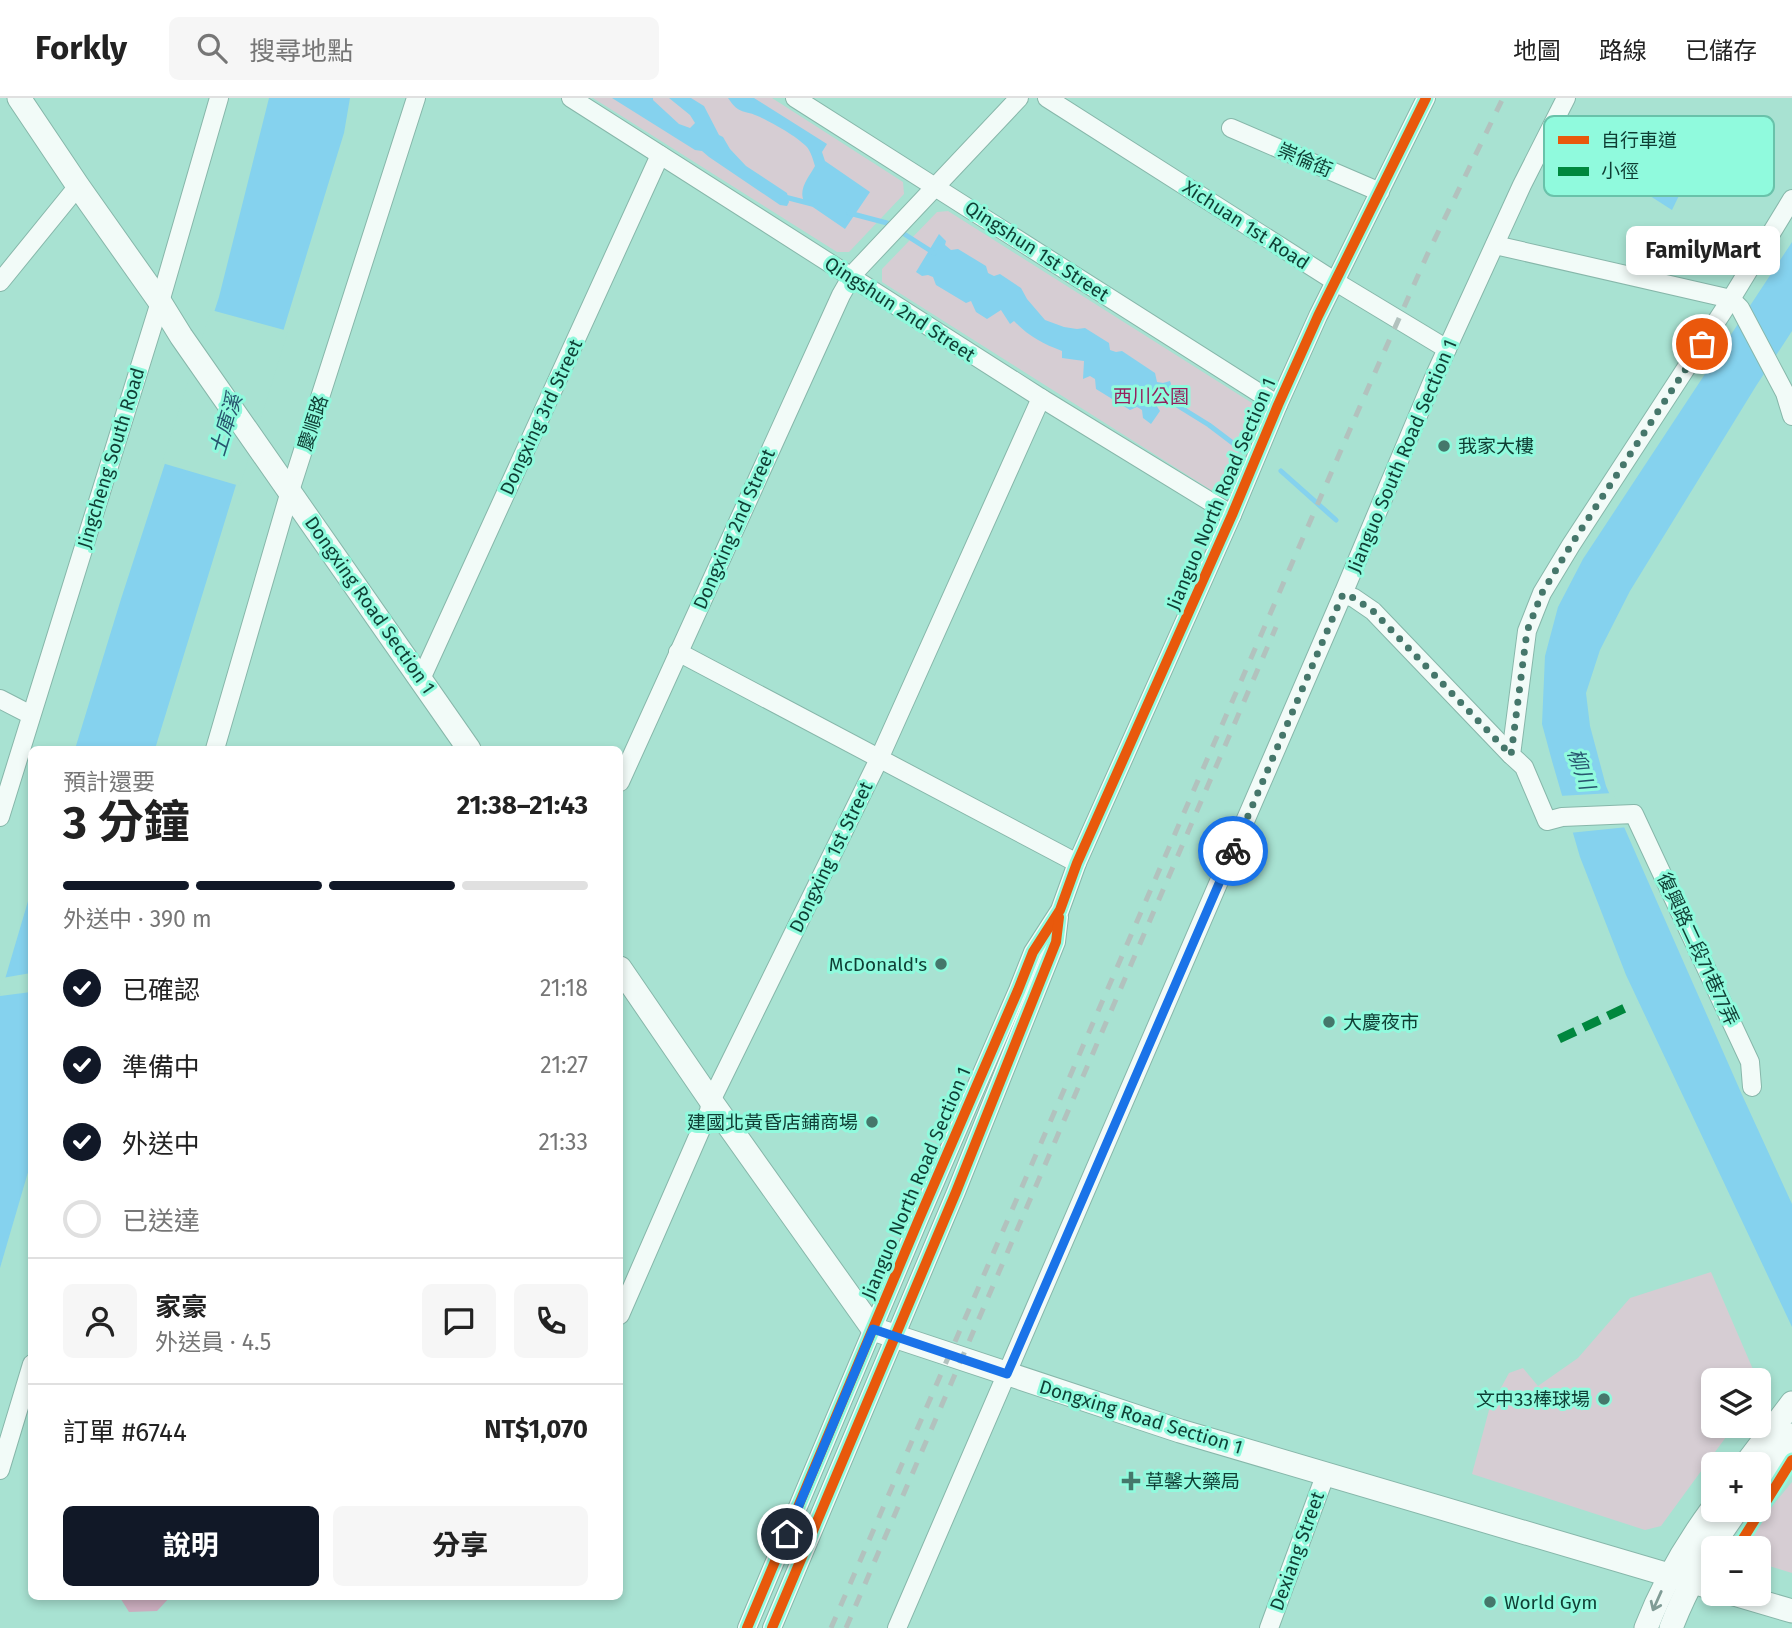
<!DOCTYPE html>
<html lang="zh-TW">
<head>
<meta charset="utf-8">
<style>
  :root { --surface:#fff; --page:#f6f6f6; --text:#222; --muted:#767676; --line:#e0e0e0; --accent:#111827 }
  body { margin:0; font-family:"Fira Sans","Noto Sans TC",sans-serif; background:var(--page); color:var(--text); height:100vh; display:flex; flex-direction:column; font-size:26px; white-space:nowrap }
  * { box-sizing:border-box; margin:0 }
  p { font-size:23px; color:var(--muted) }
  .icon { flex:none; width:38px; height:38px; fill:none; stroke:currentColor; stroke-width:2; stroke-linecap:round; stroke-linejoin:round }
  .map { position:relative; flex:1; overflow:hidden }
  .side { position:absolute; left:28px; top:648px; width:595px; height:854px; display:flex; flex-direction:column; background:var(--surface); border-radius:10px; box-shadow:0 4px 10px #0003 }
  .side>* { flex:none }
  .tools { position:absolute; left:1701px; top:1270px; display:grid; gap:14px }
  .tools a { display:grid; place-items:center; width:70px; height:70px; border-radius:10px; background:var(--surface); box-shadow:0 4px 10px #0003; font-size:35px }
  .pin { position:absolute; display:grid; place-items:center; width:60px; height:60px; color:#fff; margin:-30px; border:4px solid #fff; border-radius:50%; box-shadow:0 2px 7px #0007 }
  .courier { position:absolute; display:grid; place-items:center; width:70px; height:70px; margin:-35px; border:5px solid #1a73e8; border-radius:50%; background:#fff; color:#222; box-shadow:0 2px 9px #0007 }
  .bubble { position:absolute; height:49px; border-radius:10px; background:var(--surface); box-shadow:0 4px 10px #0003; font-size:23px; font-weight:700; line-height:49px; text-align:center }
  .headline em { font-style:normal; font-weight:700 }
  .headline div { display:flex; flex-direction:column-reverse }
  .headline { display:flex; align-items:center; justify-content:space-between; height:119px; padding:0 35px }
  h1 { font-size:46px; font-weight:700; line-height:52px }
  .bar { display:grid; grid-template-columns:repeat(4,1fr); gap:10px 7px; align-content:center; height:84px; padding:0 35px }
  .bar i { height:9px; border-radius:5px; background:var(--line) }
  .bar .current { background:var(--accent) }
  .bar p { grid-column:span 4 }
  .line { display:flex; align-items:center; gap:18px; padding:0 35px; border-top:2px solid var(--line) }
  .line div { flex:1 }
  .round { display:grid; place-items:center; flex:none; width:74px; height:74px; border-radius:10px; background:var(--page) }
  ol { padding:0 35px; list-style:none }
  li { display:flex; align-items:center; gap:21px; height:77px }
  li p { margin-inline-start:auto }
  li .icon { padding:7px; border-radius:50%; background:var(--accent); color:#fff; stroke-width:4 }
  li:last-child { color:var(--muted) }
  li i { width:38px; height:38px; border:4px solid var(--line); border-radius:50% }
  .primary-button { display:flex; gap:14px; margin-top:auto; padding:14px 35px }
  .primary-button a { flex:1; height:80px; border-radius:10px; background:var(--accent); color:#fff; font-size:28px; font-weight:700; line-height:80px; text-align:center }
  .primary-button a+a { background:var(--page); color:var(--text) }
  header { display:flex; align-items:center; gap:42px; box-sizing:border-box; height:98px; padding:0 35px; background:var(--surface); border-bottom:2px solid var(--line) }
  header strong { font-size:33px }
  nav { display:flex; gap:38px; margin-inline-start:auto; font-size:24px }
  .search { width:490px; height:63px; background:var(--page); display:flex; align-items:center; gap:18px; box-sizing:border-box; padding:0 24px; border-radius:10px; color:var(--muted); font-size:26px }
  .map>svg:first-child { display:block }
</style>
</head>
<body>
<header>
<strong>Forkly</strong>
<div class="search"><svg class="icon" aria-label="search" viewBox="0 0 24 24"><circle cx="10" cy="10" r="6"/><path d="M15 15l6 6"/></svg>搜尋地點</div>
<nav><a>地圖</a><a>路線</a><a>已儲存</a></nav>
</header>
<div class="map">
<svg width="1792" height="1530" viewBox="0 0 1792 1530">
  <rect width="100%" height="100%" fill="#a8e2d2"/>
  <!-- green -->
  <g fill="#d6cdd3">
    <path d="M593,0H772L903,84L904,96L849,154H837Z"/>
    <path d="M948,113L1252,305L1255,316L1223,389L1211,392L882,184V171L937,114Z"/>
    <path d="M1711,1174L1758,1283H1713V1328H1734L1661,1428L1645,1432L1472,1376L1489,1312L1509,1275L1523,1270L1538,1288L1578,1260L1630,1200Z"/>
    <path d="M1792,1384V1475L1759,1465V1451H1746L1745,1448L1746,1440Z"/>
  </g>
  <!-- forest -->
  <path fill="#cdafc0" d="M119,1498H171L157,1513L129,1514Z"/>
  <!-- water -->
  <g fill="#85d2ee">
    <path d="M269,0H350L344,35L331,77L155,651H75L121,501L219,199Z"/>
    <path d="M612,0H653V2L679,26L690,30L695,25L690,17L669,0H691L704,8L719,37L723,39L730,51L746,68L787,95L789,104L787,108L780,107L709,59L702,53L695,52Z"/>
    <path d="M728,0H754L827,46L822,54L825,63L870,94L845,131L804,103C798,91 809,79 815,68C813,62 811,53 806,48C796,38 773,25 760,19C744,11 740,18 728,0Z"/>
    <path d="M1664,67L1688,79L1672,112L1633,87L1644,68Z"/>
    <path d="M939,136L946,143L945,147L951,152L958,151L986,168L988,175L994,178L1000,176L1021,190L1027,201L1045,222L1064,229L1077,231L1085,230L1109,245L1110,252L1116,254L1122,253L1155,275L1157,284L1163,285L1170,283L1171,286L1165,298L1158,303L1156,307L1160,313L1151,326L1143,320L1142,312L1137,309L1130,312L1096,291L1095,281L1090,278L1083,281L1084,263L1062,260V253C1043,246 1028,238 1014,223L1010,226L1001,212L987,221L976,214L971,203L966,205L936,187L933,179L928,177L922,178L916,174Z"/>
    <path d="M1792,144V233L1756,288L1630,493L1600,552L1586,595L1590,628L1606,688L1743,999L1792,1106V1229L1626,877L1580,759L1552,663L1542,626L1545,558L1558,509L1583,461Z"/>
    <path d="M31,793V1064L0,1170V898Z"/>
  </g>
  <!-- pier -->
  <g fill="#a8e2d2">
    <path d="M211,212L288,233L240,388L162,365Z"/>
    <path d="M1613,695L1628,729L1569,735L1559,698Z"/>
    <path d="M31,875V894L0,898L2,880Z"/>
  </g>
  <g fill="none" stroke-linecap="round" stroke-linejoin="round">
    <!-- stream -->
    <g stroke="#85d2ee" stroke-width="5">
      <path d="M781,98L812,106"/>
      <path d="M849,115L887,125L934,155"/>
      <path d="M1159,296L1209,327L1242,352"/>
      <path d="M1281,373L1336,422"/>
    </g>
    <defs>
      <g id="minor">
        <path d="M571,0L1041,300L1232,417"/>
        <path d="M795,0L1278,307"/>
        <path d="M1047,0L1336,184L1447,251"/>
        <path d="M1231,30L1380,94"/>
        <path d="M1495,147L1731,201L1740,210L1785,295L1792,318"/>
        <path d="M0,184L78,88"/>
        <path d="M1343,496L1354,500L1373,513L1511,657"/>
        <path d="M678,554L1077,765"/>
        <path d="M421,581L660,57"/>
        <path d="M0,601L31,617"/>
        <path d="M215,651L290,393L416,0"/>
        <path d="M620,684L841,197L853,176L1019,0"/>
        <path d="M0,719L160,204L219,0"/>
        <path d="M1752,989L1750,964L1634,716L1562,719L1547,723L1524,669L1511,657L1527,533L1542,495L1571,447L1731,201L1792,101"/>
        <path d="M620,1217L709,1013L711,1003L879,661L1041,300"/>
        <path d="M0,1372L32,1266"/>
        <path d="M747,1530L919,1121L1018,892L1033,854L1060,812L1077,765L1232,417L1278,307L1318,218L1426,0"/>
        <path d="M772,1530L956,1094L1056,844L1059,819"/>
        <path d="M897,1530L1343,496L1435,277L1522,87L1566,0"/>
        <path d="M1269,1530L1326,1375"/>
      </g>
      <g id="tertiary">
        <path d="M19,0L78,88L160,204L181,238L469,651"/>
        <path d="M620,870L711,1003L873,1231L1180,1333L1713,1490"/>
        <path d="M1745,1367L1792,1305"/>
        <path d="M1759,1382L1792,1337"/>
        <path d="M1734,1496L1792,1513"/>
        <path d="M1646,1530C1663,1486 1685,1448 1713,1410"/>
        <path d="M1671,1530C1687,1488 1710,1449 1737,1412"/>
      </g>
    </defs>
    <!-- minor casing -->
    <use href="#minor" stroke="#87b7aa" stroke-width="20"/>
    <!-- tertiary casing -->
    <use href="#tertiary" stroke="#87b7aa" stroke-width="25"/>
    <!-- minor -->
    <use href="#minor" stroke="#f2fbf8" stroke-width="18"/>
    <!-- tertiary -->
    <use href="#tertiary" stroke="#f2fbf8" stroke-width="23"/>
    <!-- rail -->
    <g stroke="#b2c2be" stroke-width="5" stroke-dasharray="12 12" stroke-linecap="butt">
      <path d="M831,1530L1361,306L1428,155L1503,0"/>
      <path d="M846,1530L1276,529"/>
    </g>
    <!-- quiet -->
    <path stroke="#00873e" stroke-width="9" stroke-dasharray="18 9" stroke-linecap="butt" d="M1559,941L1625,910"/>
    <defs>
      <g id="cycleway">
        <path d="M1741,1444L1792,1362"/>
        <path d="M747,1530L919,1121L1018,892L1033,854L1060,812L1077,765L1232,417L1278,307L1318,218L1426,0"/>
        <path d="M772,1530L956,1094L1056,844L1059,819"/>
      </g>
    </defs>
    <!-- cycleway casing -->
    <use href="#cycleway" stroke="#90fadd" stroke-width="15"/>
    <!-- cycleway -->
    <use href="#cycleway" stroke="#e8590c" stroke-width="10"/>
  </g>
  <!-- one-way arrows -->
  <defs><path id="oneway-shaft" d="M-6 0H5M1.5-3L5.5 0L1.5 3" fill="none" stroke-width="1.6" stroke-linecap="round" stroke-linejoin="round" transform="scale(1.75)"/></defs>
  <use stroke="#809c96" href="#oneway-shaft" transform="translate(1657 1503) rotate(114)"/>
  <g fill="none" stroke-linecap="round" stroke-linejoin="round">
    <!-- done -->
    <path stroke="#45776b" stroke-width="7" stroke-dasharray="0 12.6" d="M1233,753L1343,496L1354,500L1373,513L1511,657L1527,533L1542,495L1571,447L1702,246"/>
    <!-- route -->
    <path stroke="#1a73e8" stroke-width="9" d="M787,1436L873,1231L1007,1276L1233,753"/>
  </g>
  <!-- markers -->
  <g fill="#45776b" stroke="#90fadd" stroke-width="2.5">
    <circle cx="1444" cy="348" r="7"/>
    <circle cx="941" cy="866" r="7"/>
    <circle cx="1329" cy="924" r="7"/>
    <circle cx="872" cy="1024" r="7"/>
    <circle cx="1604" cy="1301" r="7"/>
    <path d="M1127.5 1372.5h7v7h7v7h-7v7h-7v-7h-7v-7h7z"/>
    <circle cx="1490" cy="1504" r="7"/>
  </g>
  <g text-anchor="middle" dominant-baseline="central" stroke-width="6" stroke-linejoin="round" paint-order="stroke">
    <!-- street labels -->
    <g font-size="19" fill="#0f3e34" stroke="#90fadd">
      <text transform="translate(1305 62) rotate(23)">崇倫街</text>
      <text transform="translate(1246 127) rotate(33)">Xichuan 1st Road</text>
      <text transform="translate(1037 153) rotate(33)">Qingshun 1st Street</text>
      <text transform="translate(900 211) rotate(33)">Qingshun 2nd Street</text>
      <text transform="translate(541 319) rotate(-65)">Dongxing 3rd Street</text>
      <text transform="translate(313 325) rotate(-72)">慶順路</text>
      <text transform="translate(1402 358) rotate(-67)">Jianguo South Road Section 1</text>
      <text transform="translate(111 360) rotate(-73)">Jingcheng South Road</text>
      <text transform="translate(1221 396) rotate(-67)">Jianguo North Road Section 1</text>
      <text transform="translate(734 431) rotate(-66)">Dongxing 2nd Street</text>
      <text transform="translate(370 507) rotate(55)">Dongxing Road Section 1</text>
      <text transform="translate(831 759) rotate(-64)">Dongxing 1st Street</text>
      <text transform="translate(1698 851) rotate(65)">復興路二段71巷77弄</text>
      <text transform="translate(916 1085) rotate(-67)">Jianguo North Road Section 1</text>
      <text transform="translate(1141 1319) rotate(17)">Dongxing Road Section 1</text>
      <text transform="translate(1297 1453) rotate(-70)">Dexiang Street</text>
    </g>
    <!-- park labels -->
    <g font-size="19" fill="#96205d" stroke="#90fadd">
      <text x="1151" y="298">西川公園</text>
    </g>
    <!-- poi labels -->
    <g font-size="19" fill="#0f3e34" stroke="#90fadd" text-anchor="start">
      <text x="1458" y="348">我家大樓</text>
      <text x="927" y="866" text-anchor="end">McDonald's</text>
      <text x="1343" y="924">大慶夜市</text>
      <text x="858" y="1024" text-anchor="end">建國北黃昏店鋪商場</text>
      <text x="1590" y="1301" text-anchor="end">文中33棒球場</text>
      <text x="1145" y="1383">草馨大藥局</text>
      <text x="1504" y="1504">World Gym</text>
    </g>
    <!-- water labels -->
    <g font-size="21" font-style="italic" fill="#27556e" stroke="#90fadd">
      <text transform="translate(226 327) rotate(-73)">土庫溪</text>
      <text transform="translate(1581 671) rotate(71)">柳川</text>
    </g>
  </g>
  <!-- legend -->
  <rect x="1544" y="18" width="230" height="80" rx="10" fill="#90fadd" stroke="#69c2aa" stroke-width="2"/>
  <rect x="1558" y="38" width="31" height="8" fill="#e8590c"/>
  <rect x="1558" y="69" width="31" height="9" fill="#00873e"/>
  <g font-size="19" fill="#0f3e34">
    <text x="1601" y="49">自行車道</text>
    <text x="1601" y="80">小徑</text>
  </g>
</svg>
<div class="tools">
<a><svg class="icon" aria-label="layers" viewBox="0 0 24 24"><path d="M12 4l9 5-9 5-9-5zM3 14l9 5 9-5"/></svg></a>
<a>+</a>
<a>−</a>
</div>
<div class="pin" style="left:1702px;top:246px;background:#ea580c"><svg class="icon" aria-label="bag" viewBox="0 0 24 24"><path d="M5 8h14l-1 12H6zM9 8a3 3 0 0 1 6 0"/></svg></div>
<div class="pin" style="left:787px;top:1436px;background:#1f2937"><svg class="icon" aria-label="home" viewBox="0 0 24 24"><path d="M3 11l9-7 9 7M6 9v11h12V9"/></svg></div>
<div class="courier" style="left:1233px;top:753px"><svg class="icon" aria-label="bike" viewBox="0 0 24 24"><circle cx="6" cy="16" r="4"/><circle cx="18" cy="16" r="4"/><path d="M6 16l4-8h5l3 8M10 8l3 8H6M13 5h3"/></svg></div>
<div class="bubble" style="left:1626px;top:128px;width:154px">FamilyMart</div>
<section class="side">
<div class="headline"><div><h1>3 分鐘</h1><p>預計還要</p></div><em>21:38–21:43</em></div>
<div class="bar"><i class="current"></i><i class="current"></i><i class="current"></i><i></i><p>外送中 · 390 m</p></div>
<ol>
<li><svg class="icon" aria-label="check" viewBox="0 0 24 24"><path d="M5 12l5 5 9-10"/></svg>已確認<p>21:18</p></li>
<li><svg class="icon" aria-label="check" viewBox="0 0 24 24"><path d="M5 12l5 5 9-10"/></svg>準備中<p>21:27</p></li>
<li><svg class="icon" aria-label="check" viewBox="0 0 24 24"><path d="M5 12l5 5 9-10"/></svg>外送中<p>21:33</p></li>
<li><i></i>已送達</li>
</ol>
<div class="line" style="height:126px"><a class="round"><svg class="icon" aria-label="person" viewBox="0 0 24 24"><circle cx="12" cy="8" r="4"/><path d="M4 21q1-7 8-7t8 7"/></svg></a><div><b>家豪</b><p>外送員 · 4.5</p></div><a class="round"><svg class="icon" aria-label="chat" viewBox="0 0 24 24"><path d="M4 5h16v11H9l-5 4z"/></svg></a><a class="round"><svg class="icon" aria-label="phone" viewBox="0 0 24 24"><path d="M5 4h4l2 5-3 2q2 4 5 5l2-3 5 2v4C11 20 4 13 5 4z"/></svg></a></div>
<div class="line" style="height:91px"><div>訂單 #6744</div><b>NT$1,070</b></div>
<div class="primary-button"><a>說明</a><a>分享</a></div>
</section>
</div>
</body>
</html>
